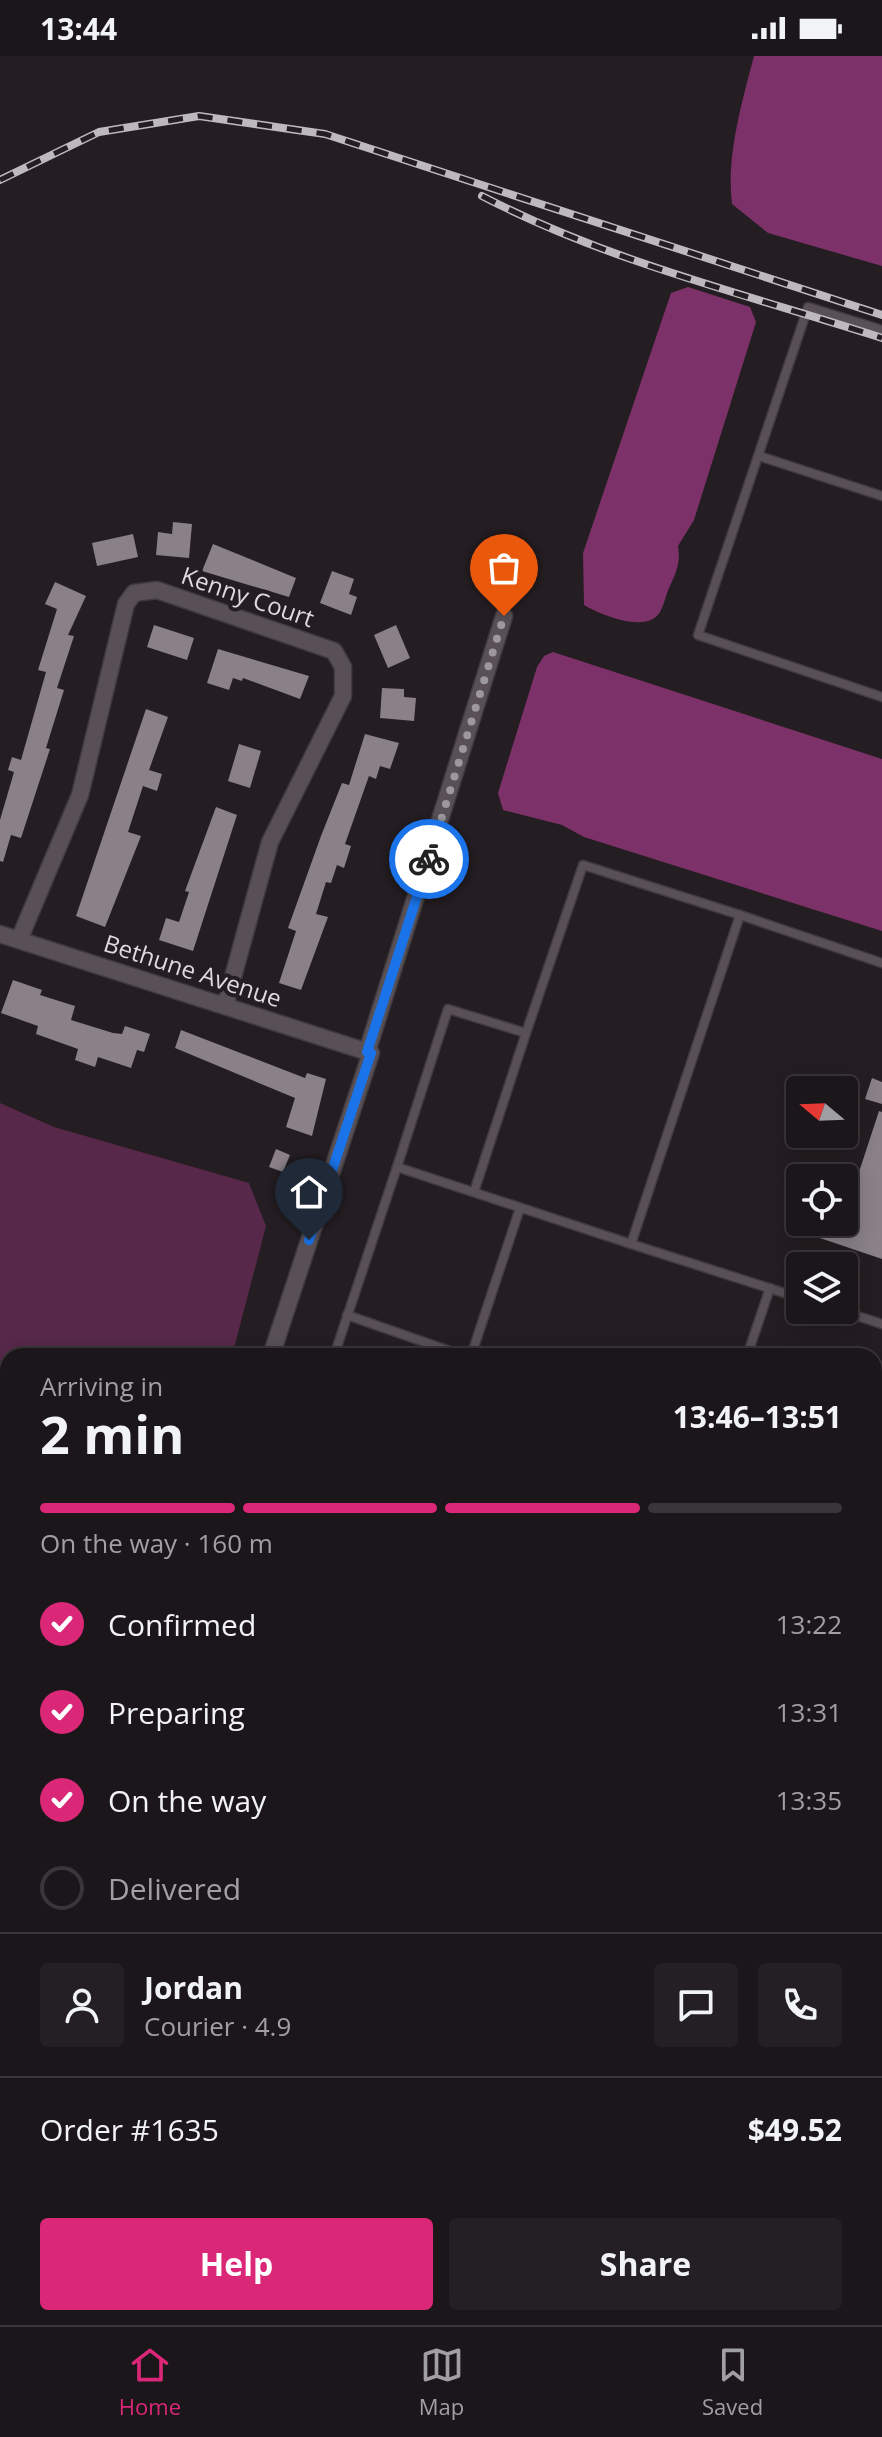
<!DOCTYPE html>
<html lang="en">
<head>
<meta charset="utf-8">
<style>
  :root { --surface:#1b1619; --page:#241f22; --text:#f1f3f6; --muted:#a09fa2; --line:#393538; --accent:#db2777 }
  body { margin:0; font-family:"Open Sans",sans-serif; background:var(--page); color:var(--text); height:100vh; display:flex; flex-direction:column; font-size:30px; white-space:nowrap }
  * { box-sizing:border-box; margin:0 }
  p { font-size:26px; color:var(--muted) }
  .icon { flex:none; width:44px; height:44px; fill:none; stroke:currentColor; stroke-width:2; stroke-linecap:round; stroke-linejoin:round }
  .map { position:relative; flex:1; overflow:hidden }
  .details { position:absolute; left:0px; top:1292px; width:882px; height:978px; display:flex; flex-direction:column; background:var(--surface); border-radius:24px 24px 0 0; box-shadow:0 4px 20px #0003,0 0 0 2px var(--line) }
  .details>* { flex:none }
  .needle { width:52px; rotate:289deg }
  .tools { position:absolute; left:786px; top:1020px; display:grid; gap:16px }
  .tools a { display:grid; place-items:center; width:72px; height:72px; border-radius:8px; background:var(--surface); box-shadow:0 4px 20px #0003,0 0 0 2px var(--line); font-size:40px }
  .pin { position:absolute; display:grid; place-items:center; width:68px; height:68px; color:#fff; margin:-82px -34px; border-radius:50% 50% 50% 0; rotate:-45deg; box-shadow:0 0 8px #0007 }
  .pin .icon { rotate:45deg }
  .courier { position:absolute; display:grid; place-items:center; width:80px; height:80px; margin:-40px; border:6px solid #1a73e8; border-radius:50%; background:#fff; color:#222; box-shadow:0 2px 10px #0007 }
  .summary em { font-style:normal; font-weight:700 }
  .summary div { display:flex; flex-direction:column-reverse }
  .summary { display:flex; align-items:center; justify-content:space-between; height:136px; padding:0 40px }
  h1 { font-size:52px; font-weight:700; line-height:60px }
  .bar { display:grid; grid-template-columns:repeat(4,1fr); gap:12px 8px; align-content:center; height:96px; padding:0 40px }
  .bar i { height:10px; border-radius:6px; background:var(--line) }
  .bar .active { background:var(--accent) }
  .bar p { grid-column:span 4 }
  .line { display:flex; align-items:center; gap:20px; padding:0 40px; border-top:2px solid var(--line) }
  .line div { flex:1 }
  .round { display:grid; place-items:center; flex:none; width:84px; height:84px; border-radius:8px; background:var(--page) }
  ol { padding:0 40px; list-style:none }
  li { display:flex; align-items:center; gap:24px; height:88px }
  li p { margin-inline-start:auto }
  li .icon { padding:8px; border-radius:50%; background:var(--accent); color:#fff; stroke-width:4 }
  li:last-child { color:var(--muted) }
  li i { width:44px; height:44px; border:4px solid var(--line); border-radius:50% }
  .cta { display:flex; gap:16px; margin-top:auto; padding:16px 40px }
  .cta a { flex:1; height:92px; border-radius:8px; background:var(--accent); color:#fff; font-size:32px; font-weight:700; line-height:92px; text-align:center }
  .cta a+a { background:var(--page); color:var(--text) }
  .status { display:flex; justify-content:space-between; align-items:center; height:56px; padding:0 40px; background:var(--surface); direction:ltr }
  .status svg { height:22px; fill:currentColor }
  .menu { display:flex; justify-content:space-around; align-items:center; height:112px; border-top:2px solid var(--line); background:var(--surface); font-size:22px; color:var(--muted) }
  .menu a { display:grid; justify-items:center; gap:4px }
  .menu .active { color:var(--accent) }
  .map>svg:first-child { display:block }
</style>
</head>
<body>
<div class="status"><b>13:44</b><svg viewBox="0 0 49 12"><path d="M0 12V9h3v3zM5 12V6h3v6zM10 12V3h3v9zM15 12V0h3v12zM26 1h20v11H26zM47 4h2v5h-2z"/></svg></div>
<div class="map">
<svg width="882" height="2269" viewBox="0 0 882 2269">
  <rect width="100%" height="100%" fill="#241d21"/>
  <!-- green -->
  <path fill="#572849" d="M0,1047L54,1071L249,1127L266,1170L232,1300H8V1664L0,1667Z"/>
  <!-- water -->
  <g fill="#7c3268">
    <path d="M754,0H882V210L768,177L732,148C726,100 742,46 754,0Z"/>
    <path d="M688,231L750,251L756,266L694,464L678,490C681,506 676,517 669,532C666,539 664,549 660,556C647,578 601,559 584,549L583,497L671,237Z"/>
    <path d="M553,596L882,703V875L584,781L562,769L503,754L498,737L537,611L544,600Z"/>
  </g>
  <!-- building -->
  <g fill="#898186">
    <path d="M173,466L192,468L189,502L156,499L158,476L172,478Z"/>
    <path d="M133,478L138,501L97,510L92,487Z"/>
    <path d="M213,488L296,522L289,541L202,515Z"/>
    <path d="M332,515L354,523L349,538L357,541L351,559L320,547Z"/>
    <path d="M55,526L86,540L68,579L74,580L57,632L64,634L46,692L50,693L21,782L11,779L3,806L0,805V764L14,716L8,714L12,701L21,704L46,616L38,614L57,553L45,548Z"/>
    <path d="M154,569L194,582L187,604L147,591Z"/>
    <path d="M396,569L410,602L388,612L374,579Z"/>
    <path d="M218,593L309,620L300,643L243,622L242,625L233,622L229,634L207,627Z"/>
    <path d="M382,632L404,633V641L416,642L414,665L380,662Z"/>
    <path d="M146,653L168,661L149,714L162,718L157,735L143,730L128,776L141,780L105,871L76,860Z"/>
    <path d="M365,678L399,687L390,713L380,710L376,723L369,720L345,788L351,790L344,812L337,809L331,827L326,826L316,858L328,861L301,934L279,927L296,875L288,872L321,780L342,727L349,729Z"/>
    <path d="M239,688L261,695L250,732L228,725Z"/>
    <path d="M216,751L237,759L193,895L159,884L166,862L179,866L189,836L185,835Z"/>
    <path d="M13,924L42,934L40,939L75,950L71,964L113,977L122,978L125,970L150,978L144,996L137,994L131,1012L98,1001L95,1011L75,1004L78,993L36,978L38,970L1,957Z"/>
    <path d="M181,974L305,1022L307,1017L326,1023L312,1080L286,1071L295,1042L175,992Z"/>
    <path d="M872,1022L882,1026V1048L865,1043Z"/>
    <path d="M879,1055L882,1056V1203L808,1178L812,1166H844V1122H827L832,1107L859,1116Z"/>
    <path d="M276,1093L290,1099L283,1116L269,1111Z"/>
  </g>
  <g fill="none" stroke-linecap="round" stroke-linejoin="round">
    <defs>
      <g id="service">
        <path d="M882,274L808,251L698,579L882,641"/>
        <path d="M759,400L882,440"/>
        <path d="M526,977L583,809L740,859"/>
        <path d="M474,1136L526,977L448,953L397,1111L631,1188"/>
        <path d="M800,1242L631,1188L740,859L882,907"/>
        <path d="M839,1254L882,1268"/>
        <path d="M347,1259L464,1300"/>
        <path d="M334,1300L397,1111"/>
        <path d="M471,1300L520,1152"/>
        <path d="M747,1300L770,1232"/>
        <path d="M874,1510L882,1507"/>
        <path d="M0,1838L8,1841"/>
        <path d="M0,1958L8,1961"/>
        <path d="M874,2039L882,2042"/>
      </g>
      <g id="minor">
        <path d="M0,878L371,997L271,1300"/>
        <path d="M19,884L80,739L126,548L134,537L157,534L334,595L343,611V640L270,786L225,950"/>
        <path d="M367,996L504,560"/>
        <path d="M0,2127L8,2103"/>
      </g>
    </defs>
    <!-- service casing -->
    <use href="#service" stroke="#3f3a3d" stroke-width="11"/>
    <!-- minor casing -->
    <use href="#minor" stroke="#3f3a3d" stroke-width="19"/>
    <!-- service -->
    <use href="#service" stroke="#585055" stroke-width="8"/>
    <!-- minor -->
    <use href="#minor" stroke="#585055" stroke-width="16"/>
    <defs>
      <g id="rail">
        <path d="M0,124L99,76L199,60L325,78L882,259"/>
        <path d="M482,140C607,205 748,239 882,282"/>
      </g>
    </defs>
    <!-- rail casing -->
    <use href="#rail" stroke="#bdb9bc" stroke-width="8"/>
    <!-- rail -->
    <use href="#rail" stroke="#241d21" stroke-width="5" stroke-dasharray="15" stroke-linecap="butt"/>
  </g>
  <g fill="none" stroke-linecap="round" stroke-linejoin="round">
    <!-- done -->
    <path stroke="#9d989b" stroke-width="8" stroke-dasharray="0 14.4" d="M429,803L504,560"/>
    <!-- route -->
    <path stroke="#1a73e8" stroke-width="10" d="M309,1184L371,997L367,996L429,803"/>
  </g>
  <g text-anchor="middle" dominant-baseline="central" stroke-width="8" stroke-linejoin="round" paint-order="stroke">
    <!-- street labels -->
    <g font-size="24" fill="#dedadd" stroke="#241d21">
      <text transform="translate(248 540) rotate(19)">Kenny Court</text>
      <text transform="translate(193 914) rotate(18)">Bethune Avenue</text>
    </g>
  </g>
</svg>
<div class="tools">
<a><svg class="needle" viewBox="-14 -14 28 28"><path d="M0-13l5 13h-10z" fill="#e53935"/><path d="M0 13l5-13h-10z" fill="#a09fa2"/></svg></a>
<a><svg class="icon" aria-label="locate" viewBox="0 0 24 24"><circle cx="12" cy="12" r="6"/><path d="M12 2v4M12 18v4M2 12h4M18 12h4"/></svg></a>
<a><svg class="icon" aria-label="layers" viewBox="0 0 24 24"><path d="M12 4l9 5-9 5-9-5zM3 14l9 5 9-5"/></svg></a>
</div>
<div class="pin" style="left:504px;top:560px;background:#ea580c"><svg class="icon" aria-label="bag" viewBox="0 0 24 24"><path d="M5 8h14l-1 12H6zM9 8a3 3 0 0 1 6 0"/></svg></div>
<div class="pin" style="left:309px;top:1184px;background:#1f2937"><svg class="icon" aria-label="home" viewBox="0 0 24 24"><path d="M3 11l9-7 9 7M6 9v11h12V9"/></svg></div>
<div class="courier" style="left:429px;top:803px"><svg class="icon" aria-label="bike" viewBox="0 0 24 24"><circle cx="6" cy="16" r="4"/><circle cx="18" cy="16" r="4"/><path d="M6 16l4-8h5l3 8M10 8l3 8H6M13 5h3"/></svg></div>
<section class="details">
<div class="summary"><div><h1>2 min</h1><p>Arriving in</p></div><em>13:46–13:51</em></div>
<div class="bar"><i class="active"></i><i class="active"></i><i class="active"></i><i></i><p>On the way · 160 m</p></div>
<ol>
<li><svg class="icon" aria-label="check" viewBox="0 0 24 24"><path d="M5 12l5 5 9-10"/></svg>Confirmed<p>13:22</p></li>
<li><svg class="icon" aria-label="check" viewBox="0 0 24 24"><path d="M5 12l5 5 9-10"/></svg>Preparing<p>13:31</p></li>
<li><svg class="icon" aria-label="check" viewBox="0 0 24 24"><path d="M5 12l5 5 9-10"/></svg>On the way<p>13:35</p></li>
<li><i></i>Delivered</li>
</ol>
<div class="line" style="height:144px"><a class="round"><svg class="icon" aria-label="person" viewBox="0 0 24 24"><circle cx="12" cy="8" r="4"/><path d="M4 21q1-7 8-7t8 7"/></svg></a><div><b>Jordan</b><p>Courier · 4.9</p></div><a class="round"><svg class="icon" aria-label="chat" viewBox="0 0 24 24"><path d="M4 5h16v11H9l-5 4z"/></svg></a><a class="round"><svg class="icon" aria-label="phone" viewBox="0 0 24 24"><path d="M5 4h4l2 5-3 2q2 4 5 5l2-3 5 2v4C11 20 4 13 5 4z"/></svg></a></div>
<div class="line" style="height:104px"><div>Order #1635</div><b>$49.52</b></div>
<div class="cta"><a>Help</a><a>Share</a></div>
</section>
</div>
<nav class="menu">
<a class="active"><svg class="icon" aria-label="home" viewBox="0 0 24 24"><path d="M3 11l9-7 9 7M6 9v11h12V9"/></svg>Home</a>
<a><svg class="icon" aria-label="map" viewBox="0 0 24 24"><path d="M3 6l6-2 6 2 6-2v14l-6 2-6-2-6 2zM9 4v14M15 6v14"/></svg>Map</a>
<a><svg class="icon" aria-label="saved" viewBox="0 0 24 24"><path d="M7 4h10v16l-5-4-5 4z"/></svg>Saved</a>
</nav>
</body>
</html>
